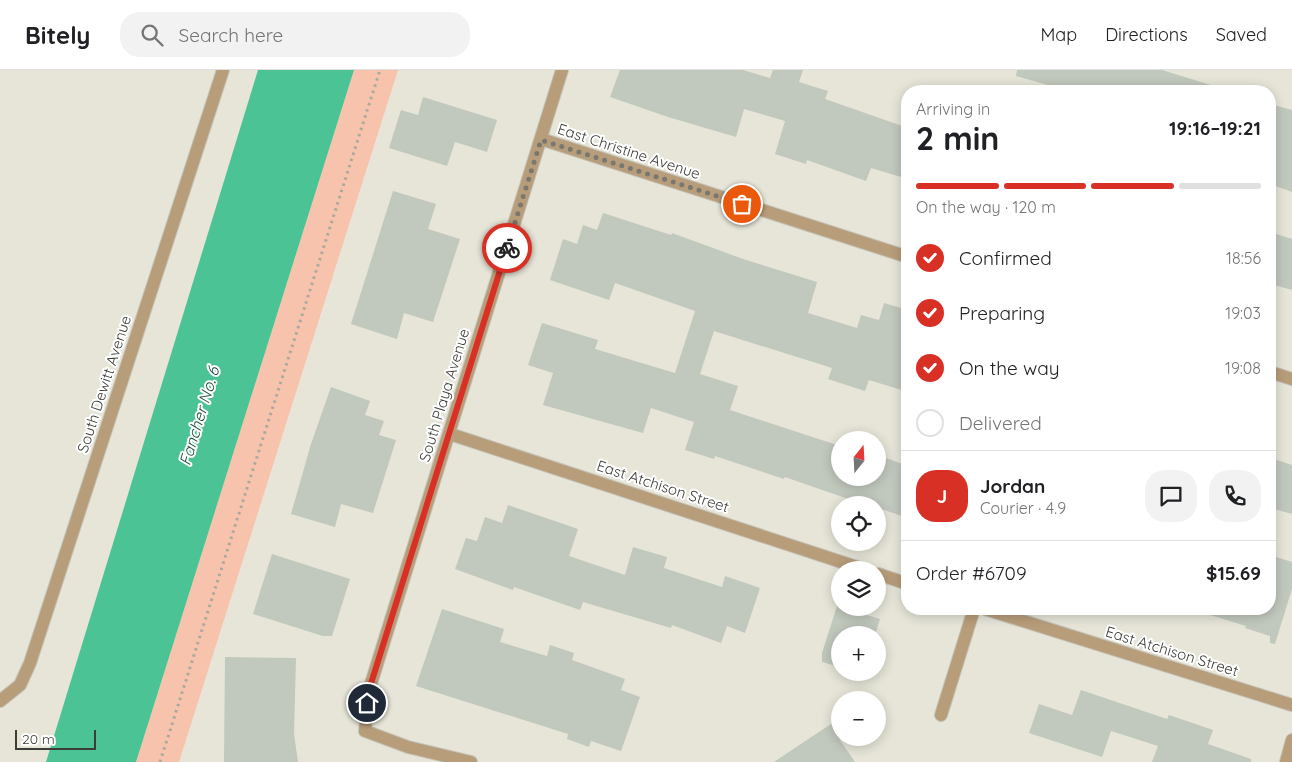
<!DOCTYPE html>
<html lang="en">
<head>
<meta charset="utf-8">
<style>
  :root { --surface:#fff; --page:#f2f2f2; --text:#202124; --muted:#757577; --line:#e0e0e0; --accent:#d93025 }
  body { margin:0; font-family:Quicksand,sans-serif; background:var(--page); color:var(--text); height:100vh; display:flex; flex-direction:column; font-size:19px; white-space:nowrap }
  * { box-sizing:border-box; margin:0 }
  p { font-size:16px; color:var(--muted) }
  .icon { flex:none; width:28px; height:28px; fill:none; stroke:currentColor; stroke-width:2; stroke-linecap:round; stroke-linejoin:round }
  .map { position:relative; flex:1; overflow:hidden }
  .drawer { position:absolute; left:901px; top:15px; width:375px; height:530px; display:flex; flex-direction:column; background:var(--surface); border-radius:20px; box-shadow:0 2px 12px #0003 }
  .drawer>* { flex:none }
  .needle { width:32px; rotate:18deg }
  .buttons { position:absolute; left:831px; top:361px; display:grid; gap:10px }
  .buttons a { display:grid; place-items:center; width:55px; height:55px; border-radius:50%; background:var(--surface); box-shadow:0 2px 12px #0003; font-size:25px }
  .scale { position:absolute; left:15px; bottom:12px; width:81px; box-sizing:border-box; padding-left:5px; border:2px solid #3d3d38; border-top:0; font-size:14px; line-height:18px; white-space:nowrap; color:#3d3d38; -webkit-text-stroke:4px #fff; paint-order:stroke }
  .pin { position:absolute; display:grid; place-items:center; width:42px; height:42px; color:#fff; margin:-21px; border:2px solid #fff; border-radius:50%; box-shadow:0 1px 5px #0007 }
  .courier { position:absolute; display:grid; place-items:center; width:50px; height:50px; margin:-25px; border:4px solid #d93025; border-radius:50%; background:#fff; color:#222; box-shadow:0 1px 6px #0007 }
  .summary em { font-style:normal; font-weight:700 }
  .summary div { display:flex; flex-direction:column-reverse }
  .summary { display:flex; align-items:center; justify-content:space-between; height:85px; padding:0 15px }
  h1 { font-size:32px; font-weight:700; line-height:38px }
  .bar { display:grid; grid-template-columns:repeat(4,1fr); gap:8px 5px; align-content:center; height:60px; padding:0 15px }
  .bar i { height:6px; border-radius:4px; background:var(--line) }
  .bar .on { background:var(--accent) }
  .bar p { grid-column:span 4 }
  .line { display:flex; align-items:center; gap:12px; padding:0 15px; border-top:1px solid var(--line) }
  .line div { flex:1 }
  .round { display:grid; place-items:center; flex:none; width:52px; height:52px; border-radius:20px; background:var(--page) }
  ol { padding:0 15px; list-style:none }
  li { display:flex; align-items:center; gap:15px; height:55px }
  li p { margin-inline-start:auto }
  li .icon { padding:5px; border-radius:50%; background:var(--accent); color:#fff; stroke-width:4 }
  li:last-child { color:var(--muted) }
  li i { width:28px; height:28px; border:2px solid var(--line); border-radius:50% }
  header { display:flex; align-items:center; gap:30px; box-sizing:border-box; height:70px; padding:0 25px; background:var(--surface); border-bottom:1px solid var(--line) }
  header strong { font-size:24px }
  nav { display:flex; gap:28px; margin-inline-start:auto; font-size:18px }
  .search { width:350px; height:45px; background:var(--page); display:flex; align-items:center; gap:12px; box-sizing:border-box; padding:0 18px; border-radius:20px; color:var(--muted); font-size:19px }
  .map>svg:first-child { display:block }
</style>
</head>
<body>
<header>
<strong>Bitely</strong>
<div class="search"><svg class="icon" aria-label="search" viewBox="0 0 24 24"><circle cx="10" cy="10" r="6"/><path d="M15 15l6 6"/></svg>Search here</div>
<nav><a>Map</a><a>Directions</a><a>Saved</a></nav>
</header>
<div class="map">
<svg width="1292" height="692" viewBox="0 0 1292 692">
  <rect width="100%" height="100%" fill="#e6e5d8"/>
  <!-- green -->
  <path fill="#f8c3ac" d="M354,0H398L179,692H136Z"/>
  <!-- water -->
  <path fill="#4bc395" d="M258,0H354L136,692H46Z"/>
  <!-- building -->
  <g fill="#c1c8bd">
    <path d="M620,0H743L770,8L773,0H803L799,12L828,21L825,29L908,58V109L871,98L866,111L807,90L806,94L775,84L785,51L744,39L736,67L668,47L610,27Z"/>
    <path d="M1017,0H1162L1214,16L1213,21H1069L1016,6Z"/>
    <path d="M423,27L497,50L487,82L455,72L447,96L389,78L401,40L418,45Z"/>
    <path d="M1270,34L1292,40V122L1270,114Z"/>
    <path d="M393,121L436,134L428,159L460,169L433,252L404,243L397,269L351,254Z"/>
    <path d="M603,143L671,165L672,163L743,189L817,212L808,243L857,258L861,245L879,250L884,233L908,240V322L869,310L865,321L828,309L832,298L714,261L700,304L738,316L730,340L840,376V408H878L883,387L908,396V448L878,438V435L857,432L785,407L784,409L715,386L714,389L685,380L694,352L651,338L643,363L543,335L553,303L528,295L542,253L598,270L595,279L675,303L695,241L615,213L609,230L550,210L563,169L577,174L583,155L597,160Z"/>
    <path d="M1270,162L1292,169V220L1270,214Z"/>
    <path d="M331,317L370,331L365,345L384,351L379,365L396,370L373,443L341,434L335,457L291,444L311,374Z"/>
    <path d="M1274,389L1292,395V444L1270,438V401Z"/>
    <path d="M508,435L578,459L569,486L625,505L633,477L667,487L664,498L722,517L725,506L760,518L745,563L727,556L721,573L672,555L671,558L583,532L580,540L514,517L513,520L455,499L466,468L477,471L485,447L502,453Z"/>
    <path d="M272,484L350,509L332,566H323L253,544Z"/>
    <path d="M1270,485L1292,492V519L1275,574L1270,573V566L1245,558L1246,556L1207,544V539H1270Z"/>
    <path d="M837,536L880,549L875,565H840V597L822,592V583Z"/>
    <path d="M442,539L504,559L500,572L547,586L550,575L574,583L572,590L625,609L621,620L640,627L621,681L591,671L589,677L567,669L568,664L416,616Z"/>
    <path d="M225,587L296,588L294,664L298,692H224Z"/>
    <path d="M1081,620L1167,649L1169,645L1213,660L1208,674L1251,689V692H1152L1158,676L1111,661L1102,687L1029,663L1039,634L1072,645Z"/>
    <path d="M840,648V670L855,692H774Z"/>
  </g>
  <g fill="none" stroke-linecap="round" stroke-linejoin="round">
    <defs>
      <g id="street">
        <path d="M541,69L908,187"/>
        <path d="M1270,302L1292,309"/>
        <path d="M450,364L866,500"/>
        <path d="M878,504L908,514"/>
        <path d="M985,539L1292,635"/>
        <path d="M0,631L20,615L30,593L223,0"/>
        <path d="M941,645L974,539"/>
        <path d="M471,692L408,677L365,661L369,620L562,0"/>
        <path d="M1286,692L1292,670"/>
      </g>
    </defs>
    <!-- street casing -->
    <use href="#street" stroke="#c4c3b8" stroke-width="14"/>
    <!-- path -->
    <path stroke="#aaa99f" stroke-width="3" stroke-dasharray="2.5 4" stroke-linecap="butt" d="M160,692L380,0"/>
    <!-- street -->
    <use href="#street" stroke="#b89d7a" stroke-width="12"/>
  </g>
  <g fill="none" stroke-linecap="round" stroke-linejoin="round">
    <!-- done -->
    <path stroke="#787870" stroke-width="5" stroke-dasharray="0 9" d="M507,178L541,70L742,134"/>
    <!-- route -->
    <path stroke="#d93025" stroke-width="6" d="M367,633L369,620L507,178"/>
  </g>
  <g text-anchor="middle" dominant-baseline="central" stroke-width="4" stroke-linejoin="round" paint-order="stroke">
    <!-- street labels -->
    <g font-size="15" fill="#3d3d38" stroke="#fff">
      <text transform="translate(629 81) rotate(18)">East Christine Avenue</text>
      <text transform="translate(104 314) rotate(-72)">South Dewitt Avenue</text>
      <text transform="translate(444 325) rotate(-73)">South Playa Avenue</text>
      <text transform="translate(663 416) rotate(18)">East Atchison Street</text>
      <text transform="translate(1172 581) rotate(17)">East Atchison Street</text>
    </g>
    <!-- water labels -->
    <g font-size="16" font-style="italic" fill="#1a4c38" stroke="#fff">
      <text transform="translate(199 346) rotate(-73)">Fancher No. 6</text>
    </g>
  </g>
</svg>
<div class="buttons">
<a><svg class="needle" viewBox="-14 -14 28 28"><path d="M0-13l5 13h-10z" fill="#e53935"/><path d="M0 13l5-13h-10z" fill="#757577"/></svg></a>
<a><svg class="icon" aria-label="locate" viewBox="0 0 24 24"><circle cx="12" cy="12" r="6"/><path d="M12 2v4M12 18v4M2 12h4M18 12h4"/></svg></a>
<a><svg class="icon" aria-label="layers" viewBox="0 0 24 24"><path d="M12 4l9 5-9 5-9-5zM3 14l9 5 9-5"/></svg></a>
<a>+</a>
<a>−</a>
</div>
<div class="scale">20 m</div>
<div class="pin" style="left:742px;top:134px;background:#ea580c"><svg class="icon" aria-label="bag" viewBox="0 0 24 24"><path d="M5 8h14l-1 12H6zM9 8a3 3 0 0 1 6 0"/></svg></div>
<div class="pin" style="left:367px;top:633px;background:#1f2937"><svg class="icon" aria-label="home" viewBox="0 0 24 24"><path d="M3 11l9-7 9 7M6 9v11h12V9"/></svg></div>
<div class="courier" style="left:507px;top:178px"><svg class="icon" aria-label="bike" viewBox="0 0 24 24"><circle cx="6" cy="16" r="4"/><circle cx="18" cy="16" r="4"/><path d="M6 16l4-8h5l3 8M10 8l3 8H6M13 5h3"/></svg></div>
<section class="drawer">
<div class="summary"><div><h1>2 min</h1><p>Arriving in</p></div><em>19:16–19:21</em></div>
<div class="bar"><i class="on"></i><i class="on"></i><i class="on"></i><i></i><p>On the way · 120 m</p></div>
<ol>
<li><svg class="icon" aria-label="check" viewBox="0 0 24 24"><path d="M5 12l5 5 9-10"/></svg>Confirmed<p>18:56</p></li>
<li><svg class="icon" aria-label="check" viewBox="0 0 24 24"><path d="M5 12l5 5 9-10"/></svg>Preparing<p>19:03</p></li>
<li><svg class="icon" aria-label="check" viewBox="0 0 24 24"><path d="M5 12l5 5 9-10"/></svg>On the way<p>19:08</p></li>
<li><i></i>Delivered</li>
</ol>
<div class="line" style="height:90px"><b class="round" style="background:var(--accent);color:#fff">J</b><div><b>Jordan</b><p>Courier · 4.9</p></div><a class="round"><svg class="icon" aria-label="chat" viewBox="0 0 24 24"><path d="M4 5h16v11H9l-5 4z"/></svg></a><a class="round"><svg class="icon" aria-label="phone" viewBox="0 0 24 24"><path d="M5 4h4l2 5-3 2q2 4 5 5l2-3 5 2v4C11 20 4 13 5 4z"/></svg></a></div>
<div class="line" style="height:65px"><div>Order #6709</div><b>$15.69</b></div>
</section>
</div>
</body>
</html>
